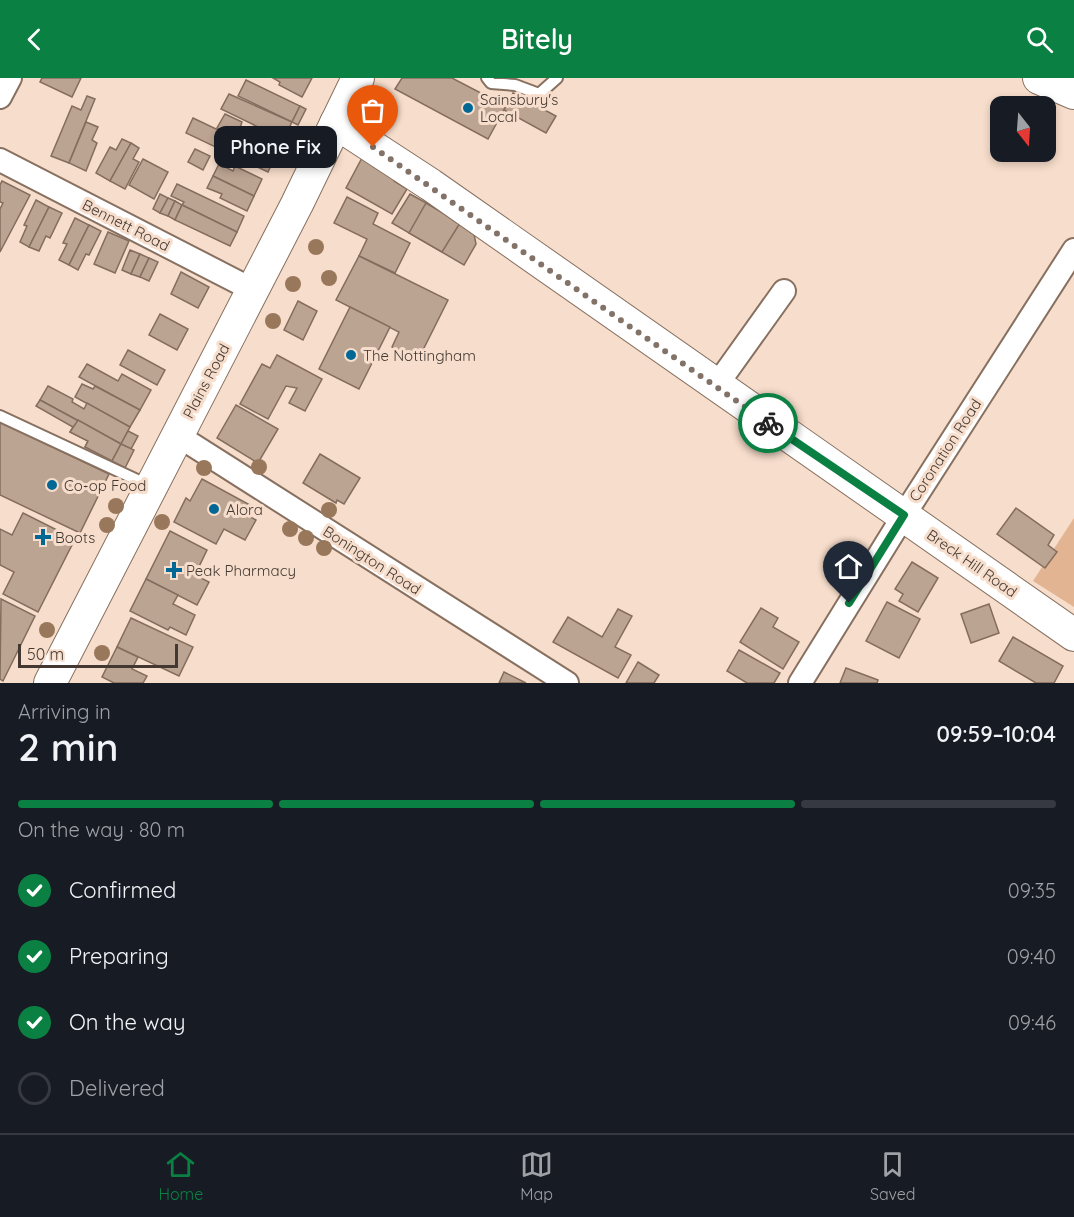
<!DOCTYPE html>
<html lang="en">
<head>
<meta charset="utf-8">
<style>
  :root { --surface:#171b24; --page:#242831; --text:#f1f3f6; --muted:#9ea1a6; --line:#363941; --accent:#0b8043 }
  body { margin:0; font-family:Quicksand,sans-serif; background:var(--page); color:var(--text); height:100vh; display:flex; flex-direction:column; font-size:22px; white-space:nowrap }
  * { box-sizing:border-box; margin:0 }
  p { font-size:20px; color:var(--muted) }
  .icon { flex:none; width:33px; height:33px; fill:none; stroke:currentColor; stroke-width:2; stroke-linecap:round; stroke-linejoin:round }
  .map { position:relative; height:605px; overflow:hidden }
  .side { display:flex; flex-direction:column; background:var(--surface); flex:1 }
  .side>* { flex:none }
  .needle { width:39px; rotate:163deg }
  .fabs { position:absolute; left:990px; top:18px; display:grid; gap:12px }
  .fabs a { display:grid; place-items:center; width:66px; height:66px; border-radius:12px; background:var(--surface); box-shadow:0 3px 9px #0003; font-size:30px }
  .scale { position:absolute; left:18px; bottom:15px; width:160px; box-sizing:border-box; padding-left:6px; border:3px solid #433932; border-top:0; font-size:16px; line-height:21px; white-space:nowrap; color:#433932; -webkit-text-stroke:4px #f7ddcb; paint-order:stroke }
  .pin { position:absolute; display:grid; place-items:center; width:51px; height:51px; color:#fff; margin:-62px -26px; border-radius:50% 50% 50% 0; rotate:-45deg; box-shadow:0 0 6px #0007 }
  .pin .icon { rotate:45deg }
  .courier { position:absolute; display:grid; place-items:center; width:60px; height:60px; margin:-30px; border:4px solid #0b8043; border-radius:50%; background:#fff; color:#222; box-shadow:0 2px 8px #0007 }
  .bubble { position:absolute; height:42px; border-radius:12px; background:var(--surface); box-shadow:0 3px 9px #0003; font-size:20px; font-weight:600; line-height:42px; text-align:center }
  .summary em { font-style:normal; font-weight:600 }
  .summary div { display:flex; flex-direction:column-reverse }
  .summary { display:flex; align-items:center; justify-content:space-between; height:102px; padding:0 18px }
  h1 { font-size:39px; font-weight:600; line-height:45px }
  .bar { display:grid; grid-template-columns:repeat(4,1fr); gap:9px 6px; align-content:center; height:72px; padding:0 18px }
  .bar i { height:8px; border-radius:4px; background:var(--line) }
  .bar .current { background:var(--accent) }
  .bar p { grid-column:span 4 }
  ol { padding:0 18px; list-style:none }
  li { display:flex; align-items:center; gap:18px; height:66px }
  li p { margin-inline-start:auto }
  li .icon { padding:6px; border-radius:50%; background:var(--accent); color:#fff; stroke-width:4 }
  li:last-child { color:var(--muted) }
  li i { width:33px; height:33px; border:3px solid var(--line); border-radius:50% }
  header { display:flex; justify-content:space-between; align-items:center; height:78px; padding:0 18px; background:var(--accent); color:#fff; font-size:27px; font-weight:600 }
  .tab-bar { display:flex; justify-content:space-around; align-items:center; height:84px; border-top:2px solid var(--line); background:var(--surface); font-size:16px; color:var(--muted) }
  .tab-bar a { display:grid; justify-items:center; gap:3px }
  .tab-bar .current { color:var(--accent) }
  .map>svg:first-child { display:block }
</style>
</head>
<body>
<header><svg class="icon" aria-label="back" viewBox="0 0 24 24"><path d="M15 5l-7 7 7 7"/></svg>Bitely<svg class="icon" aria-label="search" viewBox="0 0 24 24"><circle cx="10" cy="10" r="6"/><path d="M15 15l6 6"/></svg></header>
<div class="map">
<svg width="1074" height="605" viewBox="0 0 1074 605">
  <rect width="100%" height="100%" fill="#f7ddcb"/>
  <!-- green -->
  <path fill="#e2b492" d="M1074,440V529L1033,503Z"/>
  <!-- building -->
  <g fill="#bca492" stroke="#846d5d" stroke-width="1.5">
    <path d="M42,0H81L72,19L40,4Z"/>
    <path d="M273,0H312L302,19L279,7L280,4Z"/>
    <path d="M402,0H452L506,28L488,61L395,11Z"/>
    <path d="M246,2L300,28L292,44L238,18Z"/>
    <path d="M513,15L556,38L546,55L504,32Z"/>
    <path d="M229,16L292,44L283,61L221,31Z"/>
    <path d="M87,18L95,21L69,85L51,78L72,28L81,32Z"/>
    <path d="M300,28L306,31L298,47L292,44Z"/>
    <path d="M225,36L242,44L240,50L250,55L252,50L282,65L275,79L217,50Z"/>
    <path d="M193,40L275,79L268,94L186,55Z"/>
    <path d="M86,44L98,49L92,62L97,65L86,93L69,85Z"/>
    <path d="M259,49L283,61V63L257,52Z"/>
    <path d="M122,61L131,65L110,103L96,95L110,69L116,72Z"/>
    <path d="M131,65L139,70L133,81L139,84L125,111L110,103Z"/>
    <path d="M195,71L210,78L203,92L188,84Z"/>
    <path d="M363,78L397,97L394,103L407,111L392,136L346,110Z"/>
    <path d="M143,81L168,94L154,121L129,107Z"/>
    <path d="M219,86L233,93L235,88L262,101L254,118L213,98Z"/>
    <path d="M213,98L254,118L247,133L220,120L222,116L207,110Z"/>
    <path d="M2,103L30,117L0,174V131L3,125L0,124V107Z"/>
    <path d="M177,106L244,138L237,154L182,127L184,124L171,118Z"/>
    <path d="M160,116L168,120L160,135L153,131Z"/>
    <path d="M410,116L473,151L476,166L464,187L392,145Z"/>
    <path d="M347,119L378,135L373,146L410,165L395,195L359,178L367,161L334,145Z"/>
    <path d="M168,120L175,123L168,138L160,135Z"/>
    <path d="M36,122L49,129L29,169L20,164L27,148L24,147Z"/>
    <path d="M175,123L182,127L175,142L168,138Z"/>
    <path d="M426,125L460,145L442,174L409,155Z"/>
    <path d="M182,127L237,154L230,168L175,142Z"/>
    <path d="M49,129L62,135L50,160L46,158L39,173L29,169Z"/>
    <path d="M75,140L89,147L69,187L59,182L67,166L63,165Z"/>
    <path d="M89,147L101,153L89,177L86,176L78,192L69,187Z"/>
    <path d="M108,154L129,163L115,195L94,186Z"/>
    <path d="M130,172L140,176L131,196L122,192Z"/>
    <path d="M140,176L149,180L140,199L131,196Z"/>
    <path d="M359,178L448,222L418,282L392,269L399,254L336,222Z"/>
    <path d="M149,180L158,184L149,203L140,199Z"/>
    <path d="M181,194L209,209L198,230L171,216Z"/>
    <path d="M298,223L317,233L303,262L284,252Z"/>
    <path d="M350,229L390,249L359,311L319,291Z"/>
    <path d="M160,236L188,251L177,272L149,257Z"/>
    <path d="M128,272L165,292L157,307L120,287Z"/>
    <path d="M277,277L322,301L305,333L289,325L297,310L286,308L268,341L240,326L262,286L270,290Z"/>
    <path d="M87,286L118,303L122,296L151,312L140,332L79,299Z"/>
    <path d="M82,306L93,311L95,308L140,332L130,349L75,319Z"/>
    <path d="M48,308L73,321L72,324L84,331L87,325L130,349L121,366L40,322Z"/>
    <path d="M40,322L121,366L112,383L85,369L88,363L70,354L73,349L36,328Z"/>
    <path d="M236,327L278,351L258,385L217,360Z"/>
    <path d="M78,342L121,366L112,383L85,369L88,363L70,354Z"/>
    <path d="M0,344L109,396L80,455L0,417Z"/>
    <path d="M128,353L138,358L131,371L121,366Z"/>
    <path d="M121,366L134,372L125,390L112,383Z"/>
    <path d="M320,376L360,400L344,426L337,422L336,425L303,405Z"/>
    <path d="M202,401L250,427L245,436L256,442L245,462L224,451L216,466L174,444L186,420L190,423Z"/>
    <path d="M1016,430L1054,457L1048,467L1057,474L1045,490L997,456Z"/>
    <path d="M23,435L75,461L38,534L3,516L14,494L0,487V451L12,457Z"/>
    <path d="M170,453L207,472L195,497L209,504L197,527L146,501Z"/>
    <path d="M912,484L938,500L918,534L899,523L903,516L895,511Z"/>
    <path d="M146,501L178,517L173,526L195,537L186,557L170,549L168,552L130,533Z"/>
    <path d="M1,521L35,538L3,603L0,601Z"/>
    <path d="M887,524L920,541L899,580L866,563Z"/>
    <path d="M989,526L999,555L971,565L961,536Z"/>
    <path d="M761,530L778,540L773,549L799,564L783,591L740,564Z"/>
    <path d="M618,531L632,538L615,569L631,577L618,600L553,564L568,539L602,559Z"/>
    <path d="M131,540L193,569L179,598L117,569Z"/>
    <path d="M1013,559L1063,588L1054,605H1036L999,583Z"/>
    <path d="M117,569L138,579L132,591L147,598L143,605H114L102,599Z"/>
    <path d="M739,572L780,595L774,605H747L727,593Z"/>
    <path d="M638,584L659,597L654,605H626Z"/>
    <path d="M846,590L878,602L877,605H840Z"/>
    <path d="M504,594L526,605H499Z"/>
  </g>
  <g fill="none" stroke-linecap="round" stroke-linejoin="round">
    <defs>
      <g id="lane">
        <path d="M487,0L491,5L515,7L539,16L557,0"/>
        <path d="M0,338L148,407"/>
      </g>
      <g id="street">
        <path d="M0,19L10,0"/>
        <path d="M0,82L253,212"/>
        <path d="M716,308L784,213"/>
        <path d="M177,357L567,605"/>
        <path d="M800,605L904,437L1074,172"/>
      </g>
      <g id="secondary">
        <path d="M1039,0L1074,15"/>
        <path d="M336,45L431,107L1074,557"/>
        <path d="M50,605L297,126L358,0"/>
      </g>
    </defs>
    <!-- lane casing -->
    <use href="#lane" stroke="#877060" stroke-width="14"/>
    <!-- street casing -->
    <use href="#street" stroke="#877060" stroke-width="26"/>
    <!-- secondary casing -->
    <use href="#secondary" stroke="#877060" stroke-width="34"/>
    <!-- lane -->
    <use href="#lane" stroke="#fff" stroke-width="10"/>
    <!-- street -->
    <use href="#street" stroke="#fff" stroke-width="22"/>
    <!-- secondary -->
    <use href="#secondary" stroke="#fff" stroke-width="32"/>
  </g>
  <!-- trees -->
  <g fill="#99775b">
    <circle cx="316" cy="169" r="8"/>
    <circle cx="329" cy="200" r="8"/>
    <circle cx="293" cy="206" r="8"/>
    <circle cx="273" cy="243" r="8"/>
    <circle cx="259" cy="389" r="8"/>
    <circle cx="204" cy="390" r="8"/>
    <circle cx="116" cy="428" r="8"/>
    <circle cx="329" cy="432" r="8"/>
    <circle cx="162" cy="444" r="8"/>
    <circle cx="107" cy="447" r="8"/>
    <circle cx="290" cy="451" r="8"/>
    <circle cx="306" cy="460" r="8"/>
    <circle cx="324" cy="470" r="8"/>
    <circle cx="47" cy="552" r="8"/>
    <circle cx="102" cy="575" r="8"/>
  </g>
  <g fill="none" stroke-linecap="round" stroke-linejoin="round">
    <!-- done -->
    <path stroke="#827268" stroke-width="6" stroke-dasharray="0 10.8" d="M373,69L768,345"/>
    <!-- route -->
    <path stroke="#0b8043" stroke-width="8" d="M768,345L904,437L849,525"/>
  </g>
  <!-- markers -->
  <g fill="#016896" stroke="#f7ddcb" stroke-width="2">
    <circle cx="468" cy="30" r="6"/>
    <circle cx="351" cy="277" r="6"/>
    <circle cx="52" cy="407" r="6"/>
    <circle cx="214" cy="431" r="6"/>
    <path d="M40 450h6v6h6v6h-6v6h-6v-6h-6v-6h6z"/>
    <path d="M171 483h6v6h6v6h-6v6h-6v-6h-6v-6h6z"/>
  </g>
  <g text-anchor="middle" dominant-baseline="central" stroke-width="6" stroke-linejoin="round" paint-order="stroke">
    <!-- poi labels -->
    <g font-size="15" fill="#433932" stroke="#f7ddcb" text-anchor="start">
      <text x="480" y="21">Sainsbury's<tspan x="480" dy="17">Local</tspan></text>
      <text x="363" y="277">The Nottingham</text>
      <text x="64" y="407">Co-op Food</text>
      <text x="226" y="431">Alora</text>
      <text x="55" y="459">Boots</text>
      <text x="186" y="492">Peak Pharmacy</text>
    </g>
    <!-- street labels -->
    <g font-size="15" fill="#433932" stroke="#f7ddcb">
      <text transform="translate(126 147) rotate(27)">Bennett Road</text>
      <text transform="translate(206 303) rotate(-62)">Plains Road</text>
      <text transform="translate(945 372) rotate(-57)">Coronation Road</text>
      <text transform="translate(372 482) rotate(33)">Bonington Road</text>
      <text transform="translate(972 485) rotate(35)">Breck Hill Road</text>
    </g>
  </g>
</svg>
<div class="fabs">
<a><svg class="needle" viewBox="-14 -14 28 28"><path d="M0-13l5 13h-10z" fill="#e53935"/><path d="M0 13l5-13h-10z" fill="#9ea1a6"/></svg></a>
</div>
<div class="scale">50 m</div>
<div class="pin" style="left:373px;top:69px;background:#ea580c"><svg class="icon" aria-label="bag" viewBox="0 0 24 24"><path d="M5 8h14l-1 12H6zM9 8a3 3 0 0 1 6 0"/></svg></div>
<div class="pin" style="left:849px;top:525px;background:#1f2937"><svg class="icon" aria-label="home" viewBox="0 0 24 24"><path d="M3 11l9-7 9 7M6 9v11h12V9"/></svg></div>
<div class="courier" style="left:768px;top:345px"><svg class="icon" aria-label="bike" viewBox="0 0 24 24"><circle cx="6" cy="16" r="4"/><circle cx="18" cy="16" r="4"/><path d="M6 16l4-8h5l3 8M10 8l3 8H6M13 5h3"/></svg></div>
<div class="bubble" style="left:214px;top:48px;width:123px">Phone Fix</div>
</div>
<section class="side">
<div class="summary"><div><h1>2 min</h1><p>Arriving in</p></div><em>09:59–10:04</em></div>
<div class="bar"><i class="current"></i><i class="current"></i><i class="current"></i><i></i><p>On the way · 80 m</p></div>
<ol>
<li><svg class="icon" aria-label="check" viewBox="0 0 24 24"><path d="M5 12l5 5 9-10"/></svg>Confirmed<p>09:35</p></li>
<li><svg class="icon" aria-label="check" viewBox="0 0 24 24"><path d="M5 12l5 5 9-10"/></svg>Preparing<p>09:40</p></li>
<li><svg class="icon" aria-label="check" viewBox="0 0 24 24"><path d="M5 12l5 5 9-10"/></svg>On the way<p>09:46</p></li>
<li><i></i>Delivered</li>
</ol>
</section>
<nav class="tab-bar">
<a class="current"><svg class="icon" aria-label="home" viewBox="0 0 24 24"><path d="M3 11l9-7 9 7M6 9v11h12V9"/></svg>Home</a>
<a><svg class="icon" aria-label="map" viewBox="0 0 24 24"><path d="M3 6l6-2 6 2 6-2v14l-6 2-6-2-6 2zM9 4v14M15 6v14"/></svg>Map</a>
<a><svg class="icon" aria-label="saved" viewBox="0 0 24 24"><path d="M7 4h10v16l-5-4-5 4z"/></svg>Saved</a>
</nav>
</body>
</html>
